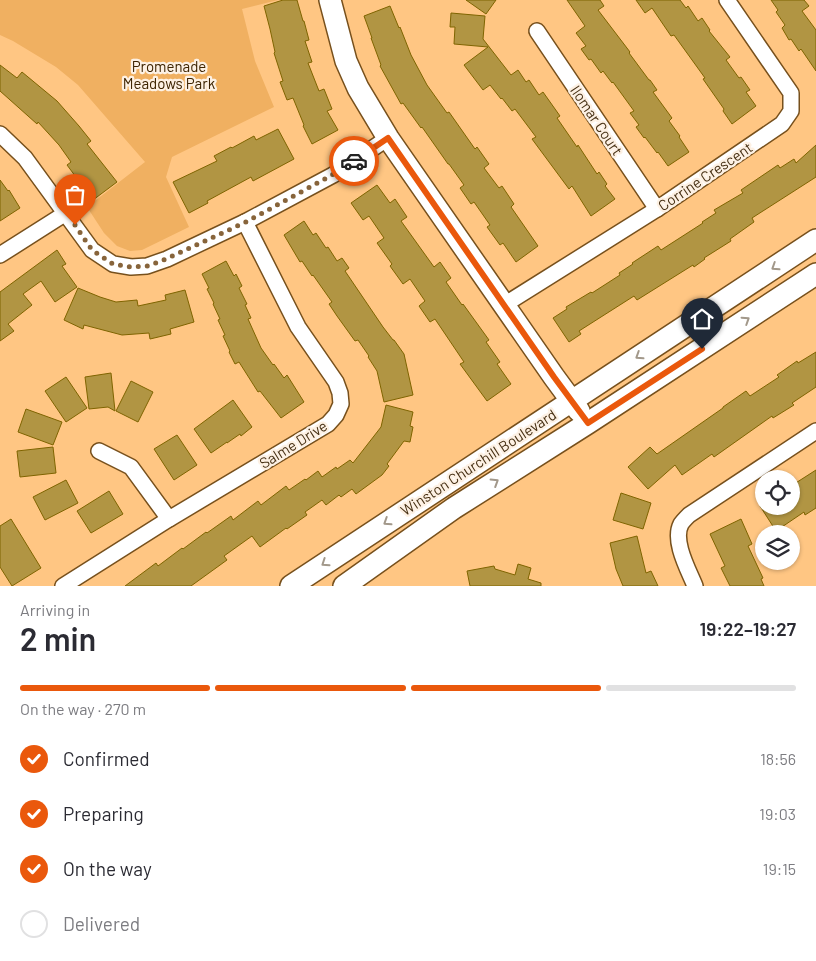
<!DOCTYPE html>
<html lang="en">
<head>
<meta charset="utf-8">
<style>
  :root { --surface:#fff; --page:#f7f7f7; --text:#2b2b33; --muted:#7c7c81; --line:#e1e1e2; --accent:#ea580c }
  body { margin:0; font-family:Barlow,sans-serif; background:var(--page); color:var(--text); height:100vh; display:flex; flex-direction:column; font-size:19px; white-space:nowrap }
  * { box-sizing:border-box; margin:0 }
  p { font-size:16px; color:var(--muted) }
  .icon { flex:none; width:28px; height:28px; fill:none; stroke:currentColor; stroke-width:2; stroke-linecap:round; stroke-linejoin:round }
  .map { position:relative; height:586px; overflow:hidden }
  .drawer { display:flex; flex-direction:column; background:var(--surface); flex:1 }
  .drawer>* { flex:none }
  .tools { position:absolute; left:755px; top:470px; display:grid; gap:10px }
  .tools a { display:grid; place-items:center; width:45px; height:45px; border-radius:50%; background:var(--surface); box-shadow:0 1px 4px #0004; font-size:25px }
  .pin { position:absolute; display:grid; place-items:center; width:42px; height:42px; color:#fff; margin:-51px -21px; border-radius:50% 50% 50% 0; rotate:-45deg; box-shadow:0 0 5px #0007 }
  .pin .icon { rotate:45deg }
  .courier { position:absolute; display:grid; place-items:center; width:50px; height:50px; margin:-25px; border:4px solid #ea580c; border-radius:50%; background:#fff; color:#222; box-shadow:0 1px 6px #0007 }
  .headline em { font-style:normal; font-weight:600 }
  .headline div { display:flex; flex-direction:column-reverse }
  .headline { display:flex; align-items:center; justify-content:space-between; height:85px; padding:0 20px }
  h1 { font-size:32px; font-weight:600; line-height:38px }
  .bar { display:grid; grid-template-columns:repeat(4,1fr); gap:8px 5px; align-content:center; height:60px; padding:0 20px }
  .bar i { height:6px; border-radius:4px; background:var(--line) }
  .bar .selected { background:var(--accent) }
  .bar p { grid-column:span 4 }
  ol { padding:0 20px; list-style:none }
  li { display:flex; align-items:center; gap:15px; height:55px }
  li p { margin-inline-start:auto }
  li .icon { padding:5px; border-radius:50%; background:var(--accent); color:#fff; stroke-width:4 }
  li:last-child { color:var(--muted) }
  li i { width:28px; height:28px; border:2px solid var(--line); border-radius:50% }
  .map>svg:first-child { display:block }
</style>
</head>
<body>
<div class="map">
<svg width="816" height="586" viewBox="0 0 816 586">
  <rect width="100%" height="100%" fill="#ffc683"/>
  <!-- green -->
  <path fill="#f0b061" d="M0,0H278L242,9L255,61L274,107L172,157L166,177L189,227L142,250L130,251L117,246L104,233L87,207L145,162L78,85L56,67L13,41L0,35Z"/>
  <!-- building -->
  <g fill="#b19543" stroke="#7f6400">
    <path d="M283,0H297L303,21H304L309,40L305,41L312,62L308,63L319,91L324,89L332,109L327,111L338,130L312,144L303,126L304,125L293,98L287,100L280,82L283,81L274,53L275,52L270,29L264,6Z"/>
    <path d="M466,0H496L486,14Z"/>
    <path d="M567,0H600L604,6L598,10L630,52L629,53L649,80H650L657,90L653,92L672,118L669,121L680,136L679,137L689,152L668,166L658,152L657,153L645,137L644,138L636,127L639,125L630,113L634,111L613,82L612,83L603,71L601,73L591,59L589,60L581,49L586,46L576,33L585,26Z"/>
    <path d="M636,0H680L686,8L688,6L698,21L702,18L710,30L709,31L730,57L726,60L739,78L741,77L750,90L746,92L756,106L732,124L723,111L724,109L703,79L705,78L674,35L671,36L652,8L645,13Z"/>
    <path d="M771,0H804L809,6L802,11L816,30V71L801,49L799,51L791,39L789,40L782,28L785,25L776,12L778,10Z"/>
    <path d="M390,6L399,28L400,27L411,55L427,85L447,113L449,112L475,149L477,147L489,164L484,168L499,188L502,186L514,204L511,207L538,246L516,262L503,243L500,245L487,227L490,225L474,202L471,204L460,188L464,185L449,164H448L422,127L421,128L403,103L401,104L380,66L381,65L371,38H372L364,16Z"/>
    <path d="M451,13L485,16L483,39L511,75L518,70L526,82L529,80L539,95L543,92L560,116L557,118L577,147L578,145L597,174L599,172L607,184L605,186L615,199L591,216L572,186L569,189L532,139L536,137L515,109L512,111L502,98L501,99L490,85L483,90L464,65L488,47L454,44L455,27H450Z"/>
    <path d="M0,65L17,78L22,72L57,101L79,126L91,141L87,144L117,182L93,200L67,165L71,162L59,145L38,122L37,124L0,91Z"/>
    <path d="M278,129L294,159L253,181L251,177L207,201L208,203L189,213L173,182L217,161L214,156L231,147L232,148L254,136L256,140Z"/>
    <path d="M816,145V177L752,218L754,222L730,239L731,241L704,258L705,259L694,267L693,265L637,300L634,296L579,331L581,334L569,342L553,318L567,309L566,307L591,292L592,293L620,275L619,273L633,264L632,263L658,246L661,250L703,223L702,222L716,213L714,210L743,193L741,190L778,165L780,168L794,159L796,163Z"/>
    <path d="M0,180L8,191L9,190L20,208L0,221Z"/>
    <path d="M377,185L390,203L395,199L407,217L401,221L434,267L440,262L451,278L446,282L462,305L463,304L489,340L486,342L500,362L497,364L511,384L487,401L460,364L464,362L435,319L430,322L419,306L425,301L410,279L403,284L390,266L392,264L377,243L384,238L369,216L363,220L351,203Z"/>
    <path d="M304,221L313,235L316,233L326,248L328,247L337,261L342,258L349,268L345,271L383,327L393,340H394L404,354L413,395L384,402L377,371L368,357L369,356L358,340L355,341L337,316L329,304L332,302L313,275L312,276L302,261L300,262L284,235Z"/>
    <path d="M57,250L66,264L62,266L77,287L55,302L41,281L23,294L32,305L8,324L14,331L0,341V292Z"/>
    <path d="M226,261L234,276L236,274L242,286L239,288L247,304L245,305L251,318L248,319L261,348L273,365L274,364L284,378L287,375L304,402L281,418L260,391L258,392L239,362L235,364L229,352L230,351L223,336L225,335L218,320L220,319L213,304L214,303L207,289L209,288L202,274Z"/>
    <path d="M78,288L100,297L116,302L137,300L138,306L166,300L165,295L185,290L194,322L170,329L171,334L150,339L149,333L122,335L84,325L83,329L64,320Z"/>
    <path d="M816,352V387L792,403L794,405L773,418L772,416L714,457L712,454L682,475L675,465L648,489L628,467L650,447L657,454L723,408V407L746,391L750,396L779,377L777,375L797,361L798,363Z"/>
    <path d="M111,373L115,411L108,407L89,409L85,377Z"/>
    <path d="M66,377L87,408L66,422L45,391Z"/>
    <path d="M131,381L153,392L138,422L116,411Z"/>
    <path d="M233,400L252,427L241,436L240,434L227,443V442L211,453L194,429Z"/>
    <path d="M386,405L413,412L410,426L413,427L410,442L404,441L387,464L389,466L382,475L356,494L352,489L341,497L339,495L326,505L322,500L305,512L307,515L287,529L286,528L260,547L252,536L224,556L227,560L191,586H125L156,563L158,566L182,548L183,549L206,532L207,533L231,516L233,520L258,501L261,505L286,486L289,490L305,479L306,480L318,471L322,477L336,467L337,469L350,460L353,463L381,427Z"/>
    <path d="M26,409L62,422L53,445L18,432Z"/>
    <path d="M177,435L197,465L174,480L154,449Z"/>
    <path d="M53,447L56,473L20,477L17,451Z"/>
    <path d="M816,470V508L805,515L804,512L776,531L760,506H791V486Z"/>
    <path d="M66,480L78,503L45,520L33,497Z"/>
    <path d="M109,491L123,514L91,533L77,511Z"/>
    <path d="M621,493L651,503L643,529L613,520Z"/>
    <path d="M11,519L41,568L12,586L0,567V526Z"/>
    <path d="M741,519L752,544L748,546L763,578L761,579L764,586H730L721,568L725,566L710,534Z"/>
    <path d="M637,536L646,573L651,571L658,586H623L616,569L610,543Z"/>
    <path d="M518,564L531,568L528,579L541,583V586H470L467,571L494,566L495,569L515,575Z"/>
  </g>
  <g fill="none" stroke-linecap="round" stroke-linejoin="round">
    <defs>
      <g id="street">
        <path d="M537,31L657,209"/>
        <path d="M0,134L25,158L92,250L113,264L131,267L147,266L167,259L245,222L333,175L388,138"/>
        <path d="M0,255L66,213"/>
        <path d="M504,305L657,209L782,124L791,111V93L727,0"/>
        <path d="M99,451L131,467L169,519"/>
        <path d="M63,586L169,519L328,424L336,415L341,404L340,393L336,382L298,327L245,222"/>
        <path d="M695,586C689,571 672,541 681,524C683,521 686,518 689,515L816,431"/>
      </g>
      <g id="secondary">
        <path d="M330,0L346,61L358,88L388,138L554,377L579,411"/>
        <path d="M291,586L816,240"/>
        <path d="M344,586L454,508L588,423L816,274"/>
      </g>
    </defs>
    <!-- street casing -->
    <use href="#street" stroke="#77501c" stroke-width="18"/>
    <!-- secondary casing -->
    <use href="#secondary" stroke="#77501c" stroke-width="24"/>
    <!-- street -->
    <use href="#street" stroke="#fff" stroke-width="15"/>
    <!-- secondary -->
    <use href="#secondary" stroke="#fff" stroke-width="21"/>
  </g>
  <!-- one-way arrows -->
  <defs><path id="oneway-chevron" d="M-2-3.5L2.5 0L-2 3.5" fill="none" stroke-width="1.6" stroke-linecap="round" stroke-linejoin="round" transform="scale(1.25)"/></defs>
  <g stroke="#a2988a">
    <use href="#oneway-chevron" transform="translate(775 267) rotate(147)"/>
    <use href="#oneway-chevron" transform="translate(746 320) rotate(-33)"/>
    <use href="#oneway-chevron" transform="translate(639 356) rotate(147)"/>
    <use href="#oneway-chevron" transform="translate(495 482) rotate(-32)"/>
    <use href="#oneway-chevron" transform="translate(387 522) rotate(147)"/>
    <use href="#oneway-chevron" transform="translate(325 563) rotate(146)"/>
  </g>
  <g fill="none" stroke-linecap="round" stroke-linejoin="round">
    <!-- done -->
    <path stroke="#87643b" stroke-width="5" stroke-dasharray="0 9" d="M75,225L92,250L113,264L131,267L148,266L166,259L246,222L332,175L354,161"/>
    <!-- route -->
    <path stroke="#ea580c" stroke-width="6" d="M354,161L388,138L554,377L588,423L702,349"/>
  </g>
  <g text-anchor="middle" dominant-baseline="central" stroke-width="4.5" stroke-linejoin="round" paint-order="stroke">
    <!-- park labels -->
    <g font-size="15" fill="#3d2300" stroke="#fdf1e4">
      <text x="169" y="66">Promenade<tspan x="169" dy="17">Meadows Park</tspan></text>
    </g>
    <!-- street labels -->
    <g font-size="15" fill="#463014" stroke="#fdf1e4">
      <text transform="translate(597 120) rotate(56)">Ilomar Court</text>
      <text transform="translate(705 176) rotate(-34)">Corrine Crescent</text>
      <text transform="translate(293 444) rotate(-32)">Salme Drive</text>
      <text transform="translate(478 462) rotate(-33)">Winston Churchill Boulevard</text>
    </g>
  </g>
</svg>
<div class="tools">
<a><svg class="icon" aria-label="locate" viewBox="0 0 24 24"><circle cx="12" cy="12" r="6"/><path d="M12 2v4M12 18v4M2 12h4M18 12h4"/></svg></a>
<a><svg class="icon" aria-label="layers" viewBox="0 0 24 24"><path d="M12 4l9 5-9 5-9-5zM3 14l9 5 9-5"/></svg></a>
</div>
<div class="pin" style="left:75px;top:225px;background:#ea580c"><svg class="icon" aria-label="bag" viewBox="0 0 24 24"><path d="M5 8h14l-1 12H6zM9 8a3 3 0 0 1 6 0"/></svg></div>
<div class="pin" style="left:702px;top:349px;background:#1f2937"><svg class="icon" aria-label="home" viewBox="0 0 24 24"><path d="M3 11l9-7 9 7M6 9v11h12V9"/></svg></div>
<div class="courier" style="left:354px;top:161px"><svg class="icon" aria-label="car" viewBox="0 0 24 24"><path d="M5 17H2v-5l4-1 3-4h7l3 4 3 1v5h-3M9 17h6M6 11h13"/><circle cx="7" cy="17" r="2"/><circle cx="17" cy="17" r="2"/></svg></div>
</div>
<section class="drawer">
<div class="headline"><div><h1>2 min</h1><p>Arriving in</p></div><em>19:22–19:27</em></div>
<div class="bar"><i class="selected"></i><i class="selected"></i><i class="selected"></i><i></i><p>On the way · 270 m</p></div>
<ol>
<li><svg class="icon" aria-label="check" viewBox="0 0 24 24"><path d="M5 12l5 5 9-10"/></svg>Confirmed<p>18:56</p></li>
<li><svg class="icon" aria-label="check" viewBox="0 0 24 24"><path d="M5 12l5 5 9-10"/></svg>Preparing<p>19:03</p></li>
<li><svg class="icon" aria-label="check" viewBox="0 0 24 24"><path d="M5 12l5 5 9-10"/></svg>On the way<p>19:15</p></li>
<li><i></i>Delivered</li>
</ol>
</section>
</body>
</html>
